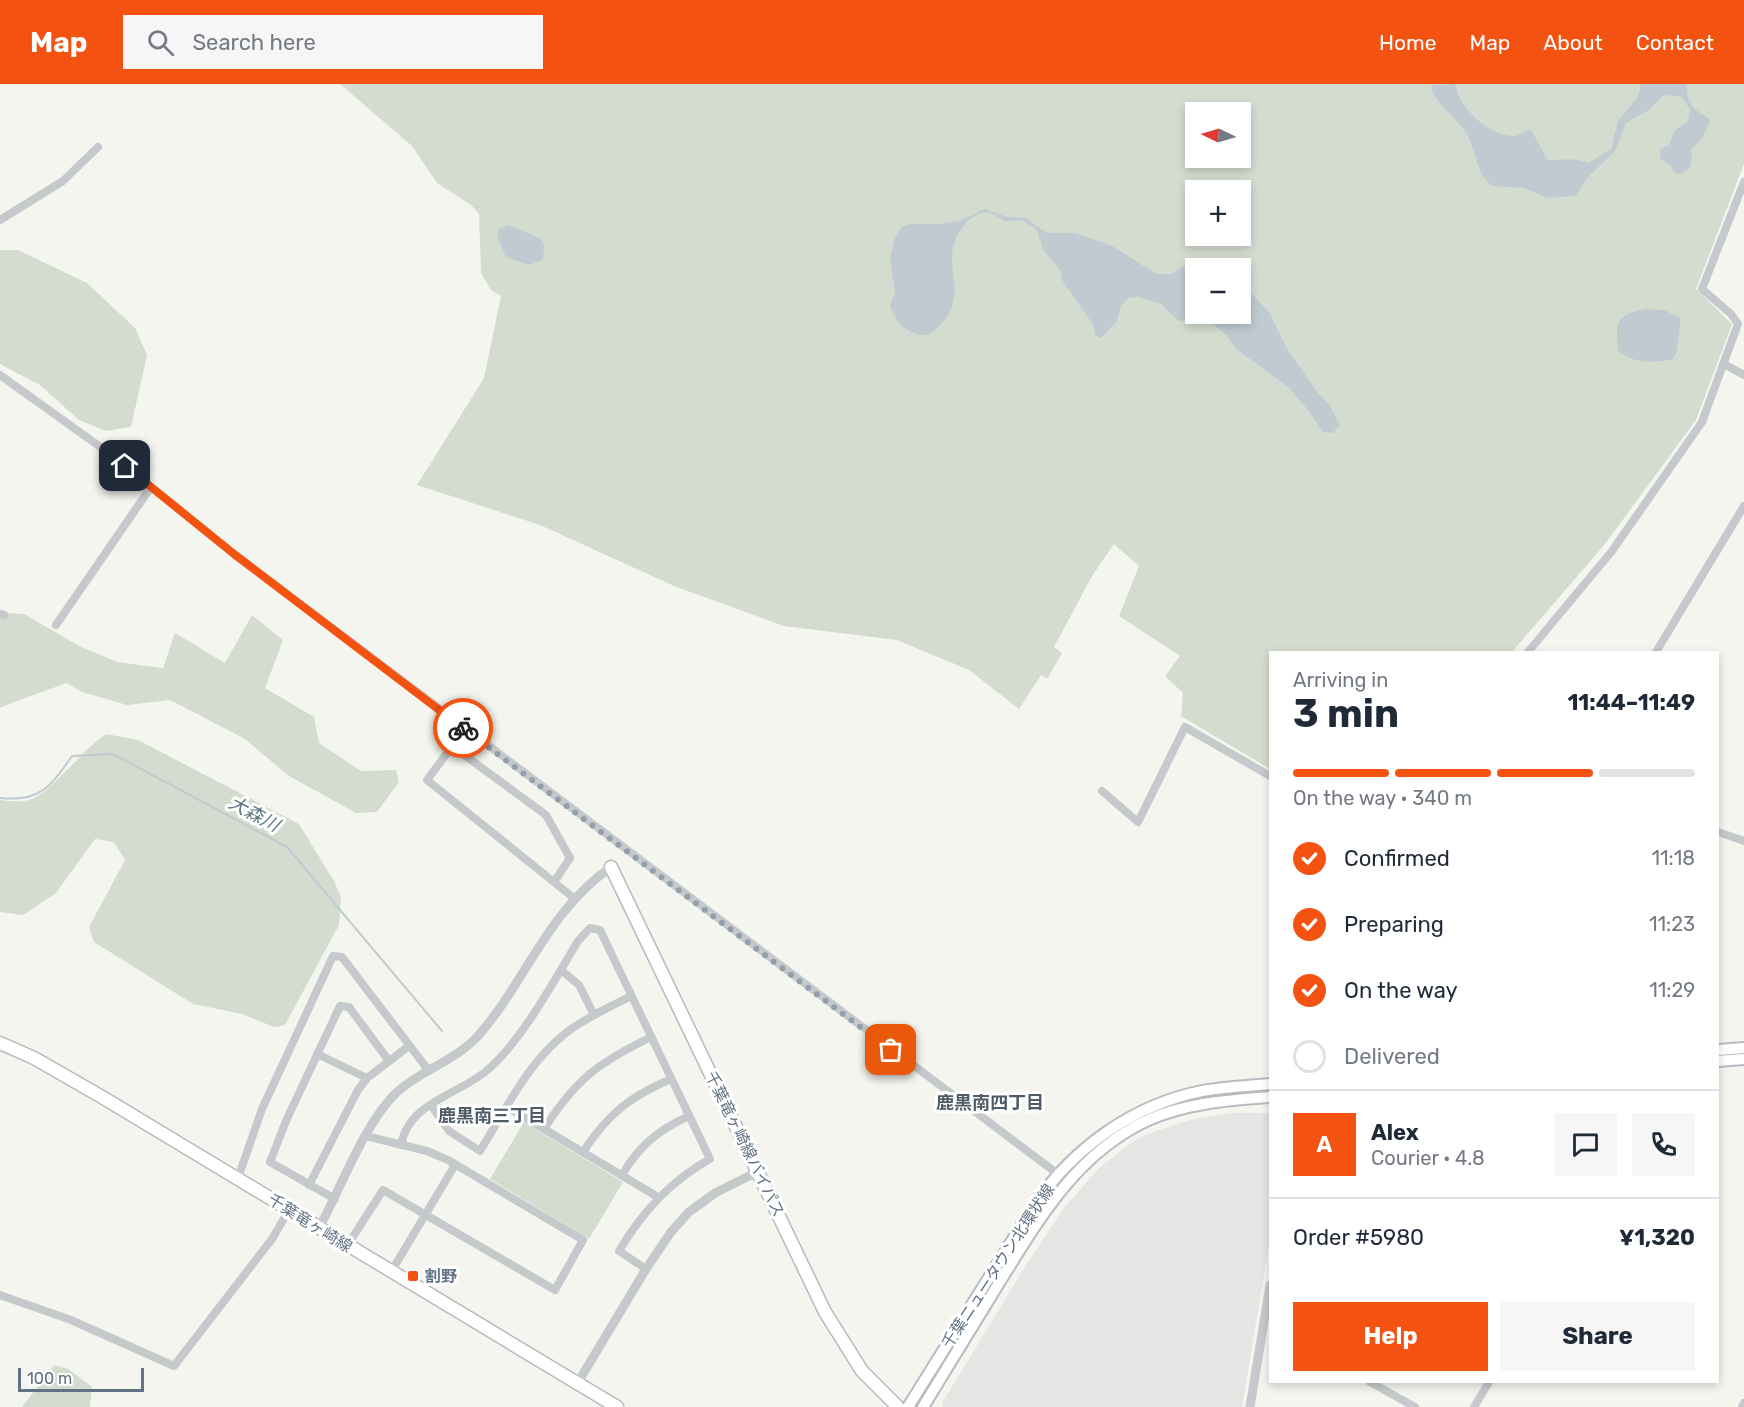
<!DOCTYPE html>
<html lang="en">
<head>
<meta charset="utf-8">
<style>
  :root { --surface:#fff; --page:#f6f6f7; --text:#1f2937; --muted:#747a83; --line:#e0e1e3; --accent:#f45210 }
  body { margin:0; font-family:Rubik,"Noto Sans JP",sans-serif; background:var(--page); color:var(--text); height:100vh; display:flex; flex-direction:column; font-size:22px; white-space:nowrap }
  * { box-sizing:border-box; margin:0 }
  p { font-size:20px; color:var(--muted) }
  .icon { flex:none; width:33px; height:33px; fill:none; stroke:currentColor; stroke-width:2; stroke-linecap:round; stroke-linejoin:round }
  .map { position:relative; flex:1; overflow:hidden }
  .sheet { position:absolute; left:1269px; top:567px; width:450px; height:732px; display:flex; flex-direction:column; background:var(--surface); border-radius:0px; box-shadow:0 3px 9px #0003 }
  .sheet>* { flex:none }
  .needle { width:39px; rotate:275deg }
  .tools { position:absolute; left:1185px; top:18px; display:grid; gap:12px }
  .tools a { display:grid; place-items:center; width:66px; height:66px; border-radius:0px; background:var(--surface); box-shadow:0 3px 9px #0003; font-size:30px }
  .scale { position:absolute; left:18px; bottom:15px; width:126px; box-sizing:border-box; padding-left:6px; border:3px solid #607284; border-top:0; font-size:16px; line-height:21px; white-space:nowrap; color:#607284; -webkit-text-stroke:4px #fff; paint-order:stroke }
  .pin { position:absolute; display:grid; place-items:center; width:51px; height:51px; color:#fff; margin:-26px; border-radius:12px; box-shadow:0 3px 9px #0006 }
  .courier { position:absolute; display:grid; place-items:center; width:60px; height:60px; margin:-30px; border:4px solid #f45210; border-radius:50%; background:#fff; color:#222; box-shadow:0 2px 8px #0007 }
  .summary em { font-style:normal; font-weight:700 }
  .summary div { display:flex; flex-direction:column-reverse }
  .summary { display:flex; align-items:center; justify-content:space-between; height:102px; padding:0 24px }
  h1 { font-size:39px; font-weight:700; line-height:45px }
  .bar { display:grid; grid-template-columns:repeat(4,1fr); gap:9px 6px; align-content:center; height:72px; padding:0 24px }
  .bar i { height:8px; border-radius:4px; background:var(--line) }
  .bar .on { background:var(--accent) }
  .bar p { grid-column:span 4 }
  .line { display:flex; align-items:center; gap:15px; padding:0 24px; border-top:2px solid var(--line) }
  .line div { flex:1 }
  .round { display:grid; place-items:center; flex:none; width:63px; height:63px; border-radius:0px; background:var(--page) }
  ol { padding:0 24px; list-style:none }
  li { display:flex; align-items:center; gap:18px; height:66px }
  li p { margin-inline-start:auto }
  li .icon { padding:6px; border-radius:50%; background:var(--accent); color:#fff; stroke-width:4 }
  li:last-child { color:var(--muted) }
  li i { width:33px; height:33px; border:3px solid var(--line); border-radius:50% }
  .cta { display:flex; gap:12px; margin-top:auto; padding:12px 24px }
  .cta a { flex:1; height:69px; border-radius:0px; background:var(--accent); color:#fff; font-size:24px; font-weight:700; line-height:69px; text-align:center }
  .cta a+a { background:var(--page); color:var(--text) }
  header { display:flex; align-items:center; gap:36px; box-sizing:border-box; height:84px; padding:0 30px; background:var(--accent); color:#fff }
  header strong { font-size:28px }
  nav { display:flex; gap:33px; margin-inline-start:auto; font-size:21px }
  .search { width:420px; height:54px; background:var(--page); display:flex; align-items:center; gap:15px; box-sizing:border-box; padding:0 21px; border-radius:0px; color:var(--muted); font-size:22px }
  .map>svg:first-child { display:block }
</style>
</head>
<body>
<header>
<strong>Map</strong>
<div class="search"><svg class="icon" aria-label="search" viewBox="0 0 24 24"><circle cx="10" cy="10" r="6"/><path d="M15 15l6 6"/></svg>Search here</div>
<nav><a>Home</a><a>Map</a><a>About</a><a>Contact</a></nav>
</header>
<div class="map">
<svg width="1744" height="1323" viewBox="0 0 1744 1323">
  <rect width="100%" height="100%" fill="#f4f5ef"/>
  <!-- built -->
  <path fill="#e5e6e3" d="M1233,1029H1270V1154L1242,1323H943L942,1319L1026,1181L1063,1125L1099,1084L1131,1059L1147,1050L1190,1036Z"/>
  <!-- green -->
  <g fill="#d4dcd0" fill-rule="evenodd">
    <path d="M340,0H1744V80L1696,205L1732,240L1696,336L1605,460L1512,568H1270V685L1181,632L1183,609L1165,592L1180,572L1119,532L1139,482L1114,460L1092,492L1054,563L1062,569L1047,595L1041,591L1019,625L969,586L897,556L784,542L674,502L540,441L417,401L484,294L501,212L491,206L481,189L479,130L471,121L437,99L412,62ZM1196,28H1240V74H1196ZM1196,106H1240V152H1196ZM1196,184H1240V230H1196Z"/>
    <path d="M0,166H18L87,199L135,244L147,271L131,343L106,347L79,336L40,301L0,280Z"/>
    <path d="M0,529L24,530L81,563L117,578L163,584L175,549L225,579L252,531L283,556L265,604L314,633L319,659L361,687L396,686L399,698L377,728L356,729L289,692L245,655L170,616L127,621L82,608L66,599C44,608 22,614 0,624Z"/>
    <path d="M106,650L138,656L299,740L334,797L341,813L339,841L285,941L274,943L242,930L193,920L94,858L89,843L125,776L114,758L95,755L56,809L23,831L0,828V716C11,717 21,719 32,715C49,710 85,663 106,650Z"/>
    <path d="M524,1038L623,1098L589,1155L490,1095Z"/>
    <path d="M54,1281L68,1285L92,1303L90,1323H22Z"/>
  </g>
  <!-- water -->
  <g fill="#c0cbd1">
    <path d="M1455,0C1459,24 1488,51 1513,52C1519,52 1524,47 1531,46L1548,76C1565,76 1573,73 1588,79L1611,65L1618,37L1638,13L1641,0H1687C1685,15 1695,29 1709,34L1710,38L1701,56L1691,65C1691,76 1695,84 1681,90L1675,89L1670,81L1661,75L1660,65L1669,61L1675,46L1688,37L1690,26L1682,13L1664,11L1649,26L1626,39L1615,67L1587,94L1576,112L1548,114L1524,104L1492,102C1473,86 1477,61 1462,43C1450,28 1435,20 1431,1Z"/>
    <path d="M984,125L1007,133L1025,134L1047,149H1076L1112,162L1157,190H1172L1190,178L1205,176L1222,184H1196V230H1240L1241,199L1269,228L1286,263L1318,309L1330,321L1340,341L1333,349L1322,348L1309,327L1288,303L1236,265L1228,253L1216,242L1201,234L1179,237L1161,220L1139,213L1129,214L1121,222L1117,237L1101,254L1095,251L1094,242L1062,196L1060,186L1044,167L1036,145L1022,136L1005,137L989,128C966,129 952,154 952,175C952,191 958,205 952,222C948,235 939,243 929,251C910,252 896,241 890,222L895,208L890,174L895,153L902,143L910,140H939L962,136Z"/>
    <path d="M509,141L541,155L544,162L543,176L529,181L506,173L497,152L499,145Z"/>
    <path d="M1646,225L1664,226L1681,234L1677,267L1672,276C1651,278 1637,281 1618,267C1616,238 1614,231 1646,225Z"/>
  </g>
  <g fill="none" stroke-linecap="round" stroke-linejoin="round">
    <!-- stream -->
    <path stroke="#c0cbd1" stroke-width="2" d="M0,714C41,718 51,702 72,672L113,670L287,763L442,947"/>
    <defs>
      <g id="secondary">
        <path d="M1718,966L1744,964"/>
        <path d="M1718,977L1744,975"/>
        <path d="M908,1323L1035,1120C1075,1063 1133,1021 1202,1007C1224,1003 1248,1002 1270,1000"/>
        <path d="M923,1323C948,1282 974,1240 999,1199C1039,1135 1075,1071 1146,1037C1185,1019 1229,1016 1270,1013"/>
      </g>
      <g id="primary">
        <path d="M611,783L825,1228L862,1287L898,1323"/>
        <path d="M0,959L34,974L102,1013L617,1323"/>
      </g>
    </defs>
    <!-- secondary casing -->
    <use href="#secondary" stroke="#b7bcc1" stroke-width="14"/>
    <!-- primary casing -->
    <use href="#primary" stroke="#b6babe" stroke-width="15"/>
    <!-- minor -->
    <g stroke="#c6c9cc" stroke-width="8">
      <path d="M0,136L63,97L98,63"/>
      <path d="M1724,280L1744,291"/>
      <path d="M0,291L113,372L234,470L1058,1090"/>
      <path d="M0,530L4,531"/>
      <path d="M56,541L151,403"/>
      <path d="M1528,568L1612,467L1702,338L1738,240L1731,230L1702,205L1744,98"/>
      <path d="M1656,568L1744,422"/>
      <path d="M465,645L427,696L575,815"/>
      <path d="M452,662L546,731L570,774L554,798"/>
      <path d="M1102,707L1138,738L1185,643L1270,692"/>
      <path d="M1718,748L1744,757"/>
      <path d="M561,886L579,901L594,931"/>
      <path d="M317,970L367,994"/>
      <path d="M431,1021L449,1047L480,1067C506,1025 528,978 567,948C587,933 610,923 631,912"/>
      <path d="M507,1023L658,1113"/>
      <path d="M544,1045C576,995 598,979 651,953"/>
      <path d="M401,1061C409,1019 455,1012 485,988C520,960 554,897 578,857L590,844L600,846L710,1075C670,1097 642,1128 619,1167L646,1185"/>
      <path d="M583,1068C608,1030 629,1013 671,995"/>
      <path d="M622,1091C639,1062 658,1046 689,1032"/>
      <path d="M238,1094L262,1025L333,872L342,873L429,987"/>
      <path d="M309,1101L358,1006L367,994L409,962"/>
      <path d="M335,1115L270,1078L286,1037L340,922L349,923L389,977"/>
      <path d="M347,1162L383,1106L555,1206L583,1156L448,1076L427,1067L366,1052"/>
      <path d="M391,1188L455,1081"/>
      <path d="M0,1211L71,1236L174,1282L272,1155L289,1126"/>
      <path d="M1370,1298L1415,1323"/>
      <path d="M1474,1323L1489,1298"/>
      <path d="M1742,1323L1744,1319"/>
    </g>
    <!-- tertiary -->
    <g stroke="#c6c9cc" stroke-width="9">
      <path d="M319,1144C341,1104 364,1040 396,1009C421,986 455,977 478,952C527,896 546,829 611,783"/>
      <path d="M577,1300L646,1185L671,1148L689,1128L715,1109L759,1087"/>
      <path d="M1250,1323L1270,1201"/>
    </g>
    <!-- secondary -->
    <use href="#secondary" stroke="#fff" stroke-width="10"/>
    <!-- primary -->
    <use href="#primary" stroke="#fff" stroke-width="12"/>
  </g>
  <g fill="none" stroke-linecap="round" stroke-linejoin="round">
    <!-- done -->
    <path stroke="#94a0a9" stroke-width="6" stroke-dasharray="0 10.8" d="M463,644L891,966"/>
    <!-- route -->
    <path stroke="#f45210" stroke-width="8" d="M125,382L234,470L463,644"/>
  </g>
  <!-- markers -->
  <rect fill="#f45210" stroke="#fff" stroke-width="2" x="407" y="1186" width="12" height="12" rx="3"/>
  <g text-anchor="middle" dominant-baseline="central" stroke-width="6" stroke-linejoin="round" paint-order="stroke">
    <!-- street labels -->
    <g font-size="16" fill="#607284" stroke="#fff">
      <text transform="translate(745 1060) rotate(64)">千葉竜ヶ崎線バイパス</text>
      <text transform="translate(310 1139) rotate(32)">千葉竜ヶ崎線</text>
      <text transform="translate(998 1182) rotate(-57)">千葉ニュータウン北環状線</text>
    </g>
    <!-- poi labels -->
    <g font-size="16" font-weight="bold" fill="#607284" stroke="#fff" text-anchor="start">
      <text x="425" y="1192">割野</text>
    </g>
    <!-- water labels -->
    <g font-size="18" font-style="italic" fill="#5b7582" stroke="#fff">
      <text transform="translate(254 730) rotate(28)">大森川</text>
    </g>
    <!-- neighbourhood labels -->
    <g font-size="18" font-weight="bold" fill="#4f5c68" stroke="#fff">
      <text x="990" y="1019">鹿黒南四丁目</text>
      <text x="492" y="1032">鹿黒南三丁目</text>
    </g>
  </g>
</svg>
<div class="tools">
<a><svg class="needle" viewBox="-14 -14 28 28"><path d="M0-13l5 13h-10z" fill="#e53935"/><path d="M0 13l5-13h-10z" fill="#747a83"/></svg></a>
<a>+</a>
<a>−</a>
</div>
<div class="scale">100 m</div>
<div class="pin" style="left:891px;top:966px;background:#ea580c"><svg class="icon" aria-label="bag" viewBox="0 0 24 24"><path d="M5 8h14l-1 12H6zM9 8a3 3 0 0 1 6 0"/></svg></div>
<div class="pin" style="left:125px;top:382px;background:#1f2937"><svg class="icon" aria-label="home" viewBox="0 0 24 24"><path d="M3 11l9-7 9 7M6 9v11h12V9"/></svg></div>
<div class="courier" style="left:463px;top:644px"><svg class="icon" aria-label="bike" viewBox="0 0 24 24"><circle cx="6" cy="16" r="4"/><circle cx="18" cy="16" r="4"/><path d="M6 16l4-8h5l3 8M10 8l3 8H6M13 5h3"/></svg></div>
<section class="sheet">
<div class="summary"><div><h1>3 min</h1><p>Arriving in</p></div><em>11:44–11:49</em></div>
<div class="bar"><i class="on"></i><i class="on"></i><i class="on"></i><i></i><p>On the way · 340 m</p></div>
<ol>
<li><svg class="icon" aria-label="check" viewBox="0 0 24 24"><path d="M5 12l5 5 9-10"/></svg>Confirmed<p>11:18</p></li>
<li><svg class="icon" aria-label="check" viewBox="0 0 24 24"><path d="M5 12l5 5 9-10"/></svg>Preparing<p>11:23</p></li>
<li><svg class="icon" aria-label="check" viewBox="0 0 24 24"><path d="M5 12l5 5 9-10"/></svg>On the way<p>11:29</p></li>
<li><i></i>Delivered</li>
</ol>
<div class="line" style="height:108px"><b class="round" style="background:var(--accent);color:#fff">A</b><div><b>Alex</b><p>Courier · 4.8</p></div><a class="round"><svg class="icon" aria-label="chat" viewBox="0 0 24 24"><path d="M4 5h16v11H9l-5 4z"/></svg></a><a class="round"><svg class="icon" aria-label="phone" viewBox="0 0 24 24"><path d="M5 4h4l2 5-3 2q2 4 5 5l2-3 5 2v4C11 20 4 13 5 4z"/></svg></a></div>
<div class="line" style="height:78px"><div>Order #5980</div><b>¥1,320</b></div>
<div class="cta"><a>Help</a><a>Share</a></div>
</section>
</div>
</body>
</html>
